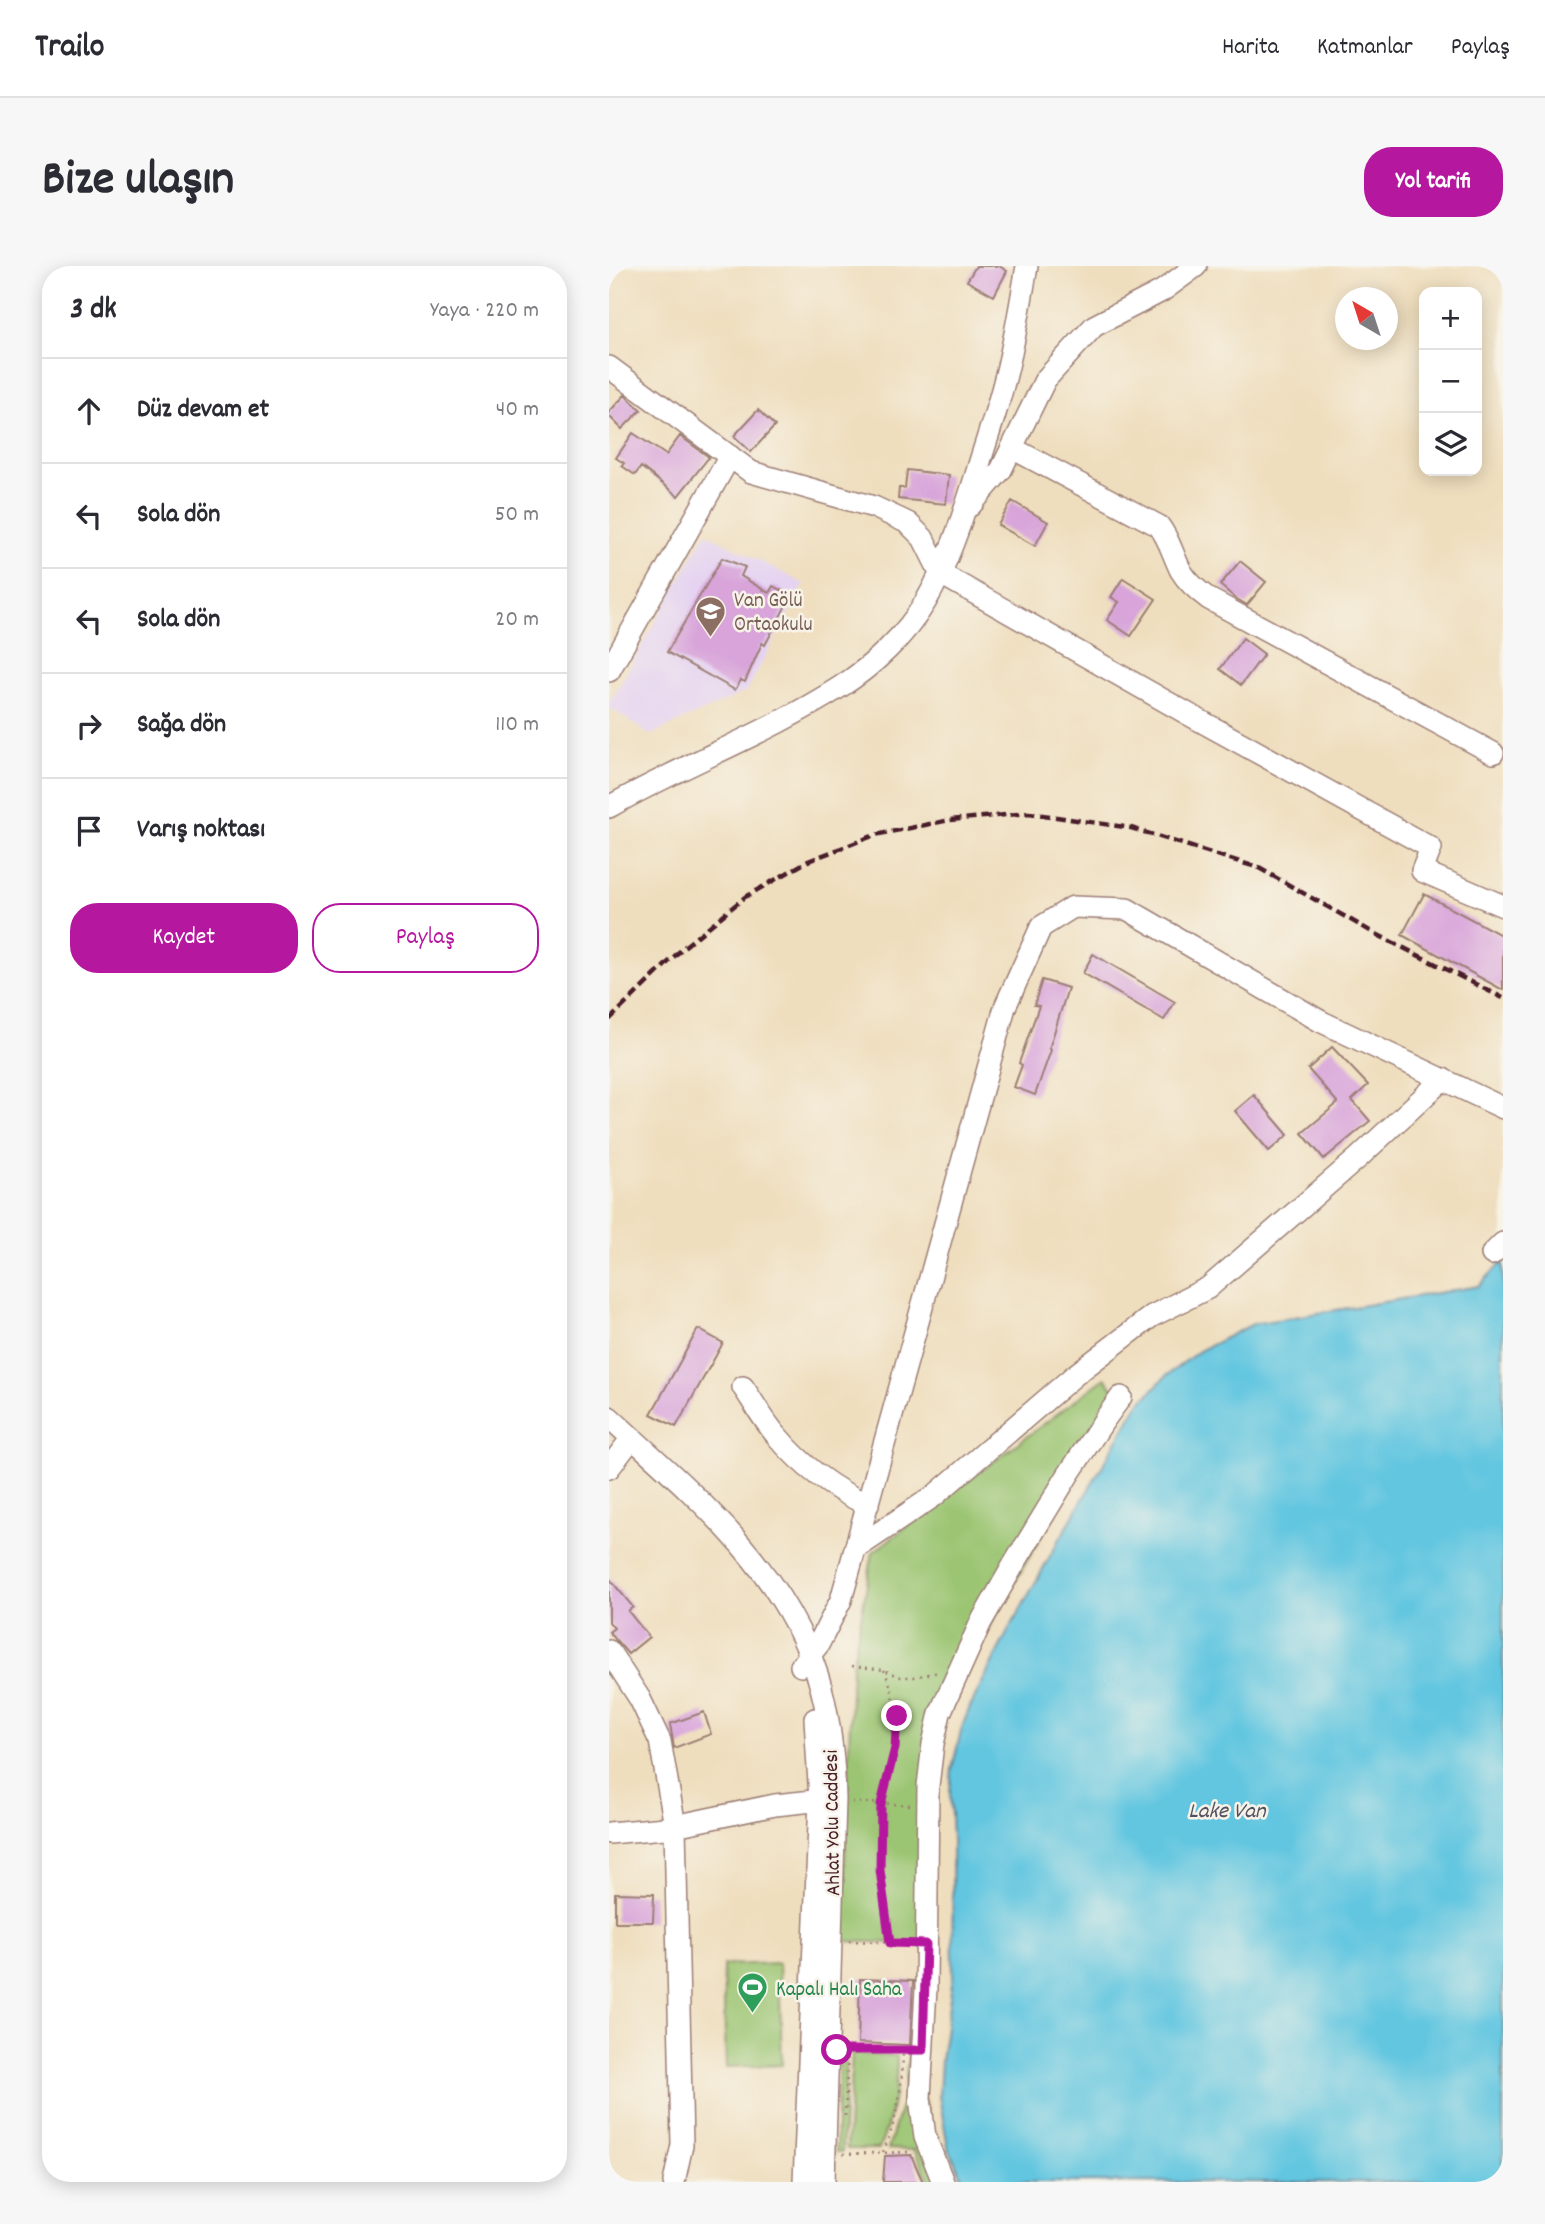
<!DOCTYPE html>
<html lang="tr">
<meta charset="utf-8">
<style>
:root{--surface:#fff;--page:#f7f7f7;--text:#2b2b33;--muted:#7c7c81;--line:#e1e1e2;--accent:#b5179e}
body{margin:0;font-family:Dekko,sans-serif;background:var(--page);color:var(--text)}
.controls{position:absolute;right:21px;top:21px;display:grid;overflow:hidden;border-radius:14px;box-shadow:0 4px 18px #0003}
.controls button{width:63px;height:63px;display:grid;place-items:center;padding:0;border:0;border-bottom:2px solid var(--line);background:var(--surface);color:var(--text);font:35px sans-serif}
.compass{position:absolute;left:726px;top:21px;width:63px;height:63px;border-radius:50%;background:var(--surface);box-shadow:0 4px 18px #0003;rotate:321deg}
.stop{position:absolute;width:21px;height:21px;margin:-16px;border:5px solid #b5179e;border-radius:50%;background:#fff}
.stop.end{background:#b5179e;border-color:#fff;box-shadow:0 2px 7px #0008}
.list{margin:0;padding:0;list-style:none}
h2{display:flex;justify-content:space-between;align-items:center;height:91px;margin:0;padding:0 28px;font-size:30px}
h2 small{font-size:23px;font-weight:400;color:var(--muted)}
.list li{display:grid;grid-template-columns:46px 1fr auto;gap:21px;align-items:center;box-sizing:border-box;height:105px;padding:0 28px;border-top:2px solid var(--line)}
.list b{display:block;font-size:26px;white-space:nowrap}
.list em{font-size:23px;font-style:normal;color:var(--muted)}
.actions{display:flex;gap:14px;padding:21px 28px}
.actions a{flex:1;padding:16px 0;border:2px solid var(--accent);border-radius:28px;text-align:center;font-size:24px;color:var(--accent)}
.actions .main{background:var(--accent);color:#fff}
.icon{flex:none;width:38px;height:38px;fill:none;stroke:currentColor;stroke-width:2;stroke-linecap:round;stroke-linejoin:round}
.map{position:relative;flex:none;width:894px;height:1916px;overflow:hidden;border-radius:28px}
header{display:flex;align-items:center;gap:42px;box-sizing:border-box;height:98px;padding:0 35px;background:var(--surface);border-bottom:2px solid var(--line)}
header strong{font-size:33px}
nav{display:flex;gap:38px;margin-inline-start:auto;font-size:24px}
.intro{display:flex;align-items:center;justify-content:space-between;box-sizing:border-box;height:168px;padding:0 42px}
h1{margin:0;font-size:49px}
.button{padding:18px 32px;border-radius:28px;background:var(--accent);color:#fff;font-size:24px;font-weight:700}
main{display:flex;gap:42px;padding:0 42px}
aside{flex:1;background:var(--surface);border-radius:28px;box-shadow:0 4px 18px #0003}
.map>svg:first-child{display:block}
</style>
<header>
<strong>Trailo</strong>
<nav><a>Harita</a><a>Katmanlar</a><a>Paylaş</a></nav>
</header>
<div class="intro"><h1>Bize ulaşın</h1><a class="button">Yol tarifi</a></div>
<main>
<aside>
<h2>3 dk<small>Yaya · 220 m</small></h2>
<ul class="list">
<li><svg class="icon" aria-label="ahead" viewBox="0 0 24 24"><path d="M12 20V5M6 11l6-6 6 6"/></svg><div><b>Düz devam et</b></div><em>40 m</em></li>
<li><svg class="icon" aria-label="left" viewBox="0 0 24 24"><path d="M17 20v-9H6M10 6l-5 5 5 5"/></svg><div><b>Sola dön</b></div><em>50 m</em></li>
<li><svg class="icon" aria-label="left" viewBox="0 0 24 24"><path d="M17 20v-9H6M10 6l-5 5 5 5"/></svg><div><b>Sola dön</b></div><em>20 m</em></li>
<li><svg class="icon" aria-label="right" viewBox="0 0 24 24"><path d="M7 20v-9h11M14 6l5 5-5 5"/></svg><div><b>Sağa dön</b></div><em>110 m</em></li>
<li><svg class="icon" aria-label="arrive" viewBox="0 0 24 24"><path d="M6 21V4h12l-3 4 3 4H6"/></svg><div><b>Varış noktası</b></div></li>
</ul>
<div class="actions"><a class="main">Kaydet</a><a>Paylaş</a></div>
</aside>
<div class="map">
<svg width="894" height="1916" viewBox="0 0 894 1916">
<rect width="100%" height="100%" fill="#f7f3e8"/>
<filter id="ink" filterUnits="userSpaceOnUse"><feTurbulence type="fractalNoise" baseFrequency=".0143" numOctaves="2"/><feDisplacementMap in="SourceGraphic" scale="14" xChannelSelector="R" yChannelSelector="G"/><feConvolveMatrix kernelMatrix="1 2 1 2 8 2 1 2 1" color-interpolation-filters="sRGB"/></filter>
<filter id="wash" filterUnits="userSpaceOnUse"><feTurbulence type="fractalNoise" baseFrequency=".00686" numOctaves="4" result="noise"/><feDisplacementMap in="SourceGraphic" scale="28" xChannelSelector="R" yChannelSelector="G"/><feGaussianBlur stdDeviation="1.57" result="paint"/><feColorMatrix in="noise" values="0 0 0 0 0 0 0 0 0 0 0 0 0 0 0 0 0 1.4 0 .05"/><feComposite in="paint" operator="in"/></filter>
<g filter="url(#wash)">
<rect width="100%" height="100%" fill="#efdebe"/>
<path fill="#e5d3f1" d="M97,267L195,318L138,425L41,469L0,441V438Z"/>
<path fill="#9bc572" stroke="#72724e" stroke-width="2" d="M496,1112L512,1131L331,1447L317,1678L233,1675L243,1400L264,1286Z
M170,1697L173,1799L117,1801L114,1699Z
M230,1788H237L233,1886H227Z
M243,1788L288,1790C288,1822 282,1854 270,1883H238Z
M299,1789L309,1790L328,1916H321L305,1884L279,1883L294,1834Z"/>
<path fill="#62c6e0" stroke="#567286" stroke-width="2" d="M894,995V1916H355L339,1881L330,1830L332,1795L344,1711L343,1574L341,1526L343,1503L353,1461L361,1441L394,1375L445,1283L528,1140L557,1110L590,1085L644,1058L870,1020Z"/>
<g id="blocks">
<path fill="#d8a4da" d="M367,0H390L398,5L385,30L358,15Z
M16,129L32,144L13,163L0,150V146Z
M149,144L166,160L142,186L125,170Z
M24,167L57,189L71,170L100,191L69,230L32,201L26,209L13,200L15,197L7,192Z
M298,204L340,209L337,238L289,233L290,222H296Z
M403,235L439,256L426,280L389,259Z
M113,292L136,301L132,310L160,327L164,320L182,330L156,379L153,377L136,416L132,414L126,424L58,386Z
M631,295L657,316L638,339L626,332L611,319Z
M514,312L547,333L522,370L498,354L510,336L502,331Z
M634,372L655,388L632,419L611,403Z
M815,628L894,670V724L793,669Z
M484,688L566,736L555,754L474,707Z
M433,714L459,722L440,783L442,784L426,829L405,821L413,799L410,797L430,740L425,739Z
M723,781L759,819L743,834L761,855L715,893L693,867L729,837L699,803Z
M645,829L679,869L660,885L626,845Z
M89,1063L114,1077L67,1161L42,1148Z
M0,1312L24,1341L19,1345L40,1371L19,1388L0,1366L5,1362L0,1356Z
M95,1446L102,1468L65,1482L61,1458Z
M6,1627L45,1628L44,1656H6Z
M251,1713L304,1715L301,1779L249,1777Z
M302,1889L314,1916H274L276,1890Z"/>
</g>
</g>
<g filter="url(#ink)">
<use href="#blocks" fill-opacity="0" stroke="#9c7e74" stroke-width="2"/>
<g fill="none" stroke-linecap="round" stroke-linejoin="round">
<defs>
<path id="minor" d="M0,101L142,206L265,241L299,257L314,272L332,308L579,448L822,582L813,605L894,640
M403,182L550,260C561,274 564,290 572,305C579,317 589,325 600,333L884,487
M361,240L392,204L436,114L485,60L553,25L587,0
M0,405L121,190
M0,541C75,498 158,468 231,421C264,400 297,369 317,335C339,297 353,253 366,212C375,181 386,151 394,120C405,81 411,40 418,0
M883,988L894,977
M134,1121C145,1137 155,1155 168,1170C193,1200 224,1223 259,1239
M0,1151C82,1226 174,1301 209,1411C221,1450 225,1493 226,1533L215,1916
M0,1202L23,1172
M246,1283L325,1230L466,1109L543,1050L599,1022L749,892L834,813
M0,1385L31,1433L51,1475L66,1560L73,1879L65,1916
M192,1400L209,1379L232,1334L396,741L432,661L464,641L518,643L711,755L894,842
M0,1567L56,1562L166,1539L223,1533
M195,1916L211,1534L206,1453
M334,1916L316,1871L311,1832L317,1722L319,1520L324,1478L331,1447L372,1356L405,1298L459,1209L496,1153L512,1131"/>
</defs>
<use href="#minor" stroke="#9c7e74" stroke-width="24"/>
<path stroke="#9c7e74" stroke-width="2.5" stroke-dasharray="2 5" stroke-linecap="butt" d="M243,1400L275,1404L292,1411H305L330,1406
M275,1404L282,1421L288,1464L287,1482L272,1538L271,1604L281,1677
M243,1536L303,1539
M240,1675L300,1677
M240,1783L293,1784
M236,1850L239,1783
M274,1886C288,1855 294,1818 294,1784
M234,1888L299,1886L304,1888"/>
<use href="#minor" stroke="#fff" stroke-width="21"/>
<path stroke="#4a1f2b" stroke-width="4.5" stroke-dasharray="10 5" stroke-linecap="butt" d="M0,754L75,681L136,631L199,595L266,569L341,554L420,547L522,562L650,602L763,666L894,732"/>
</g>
</g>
<g fill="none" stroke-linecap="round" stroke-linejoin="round" filter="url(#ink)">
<path stroke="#b5179e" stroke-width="9" d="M228,1784H314L317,1678L281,1677L271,1604L272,1538L286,1482L288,1450"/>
</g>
<defs>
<symbol id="school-pin" viewBox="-11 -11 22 30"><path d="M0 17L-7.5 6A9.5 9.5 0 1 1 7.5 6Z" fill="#8d6e63" stroke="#f7f3e8"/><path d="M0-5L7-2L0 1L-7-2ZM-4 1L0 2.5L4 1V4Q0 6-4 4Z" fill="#fff"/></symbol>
<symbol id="stadium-pin" viewBox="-11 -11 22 30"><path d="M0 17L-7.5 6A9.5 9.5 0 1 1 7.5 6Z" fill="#2e9e5b" stroke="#f7f3e8"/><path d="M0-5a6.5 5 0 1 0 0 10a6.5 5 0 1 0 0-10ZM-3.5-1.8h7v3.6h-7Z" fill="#fff"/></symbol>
</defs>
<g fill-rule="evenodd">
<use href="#school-pin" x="84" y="328" width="35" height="47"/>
<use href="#stadium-pin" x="126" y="1704" width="35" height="47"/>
</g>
<g text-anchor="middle" stroke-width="5" stroke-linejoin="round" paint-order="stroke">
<g font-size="21" fill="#785e54" stroke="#f7f3e8" text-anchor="start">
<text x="125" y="340">Van Gölü<tspan x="125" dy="24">Ortaokulu</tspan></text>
</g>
<g font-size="21" fill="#4a1f2b" stroke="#f7f3e8">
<text transform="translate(222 1557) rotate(-91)" y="7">Ahlat Yolu Caddesi</text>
</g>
<g font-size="21" fill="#27864d" stroke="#f7f3e8" text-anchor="start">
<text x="167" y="1729">Kapalı Halı Saha</text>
</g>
<g font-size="23" font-style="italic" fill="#515161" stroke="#f7f3e8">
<text x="618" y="1551">Lake Van</text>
</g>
</g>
</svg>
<div class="controls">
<button>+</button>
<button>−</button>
<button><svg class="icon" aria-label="layers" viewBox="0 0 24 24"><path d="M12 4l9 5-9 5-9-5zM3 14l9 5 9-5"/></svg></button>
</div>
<svg class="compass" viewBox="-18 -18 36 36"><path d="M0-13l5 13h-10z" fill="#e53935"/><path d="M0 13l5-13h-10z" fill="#7c7c81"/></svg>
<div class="stop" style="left:228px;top:1784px"></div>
<div class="stop end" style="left:288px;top:1450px"></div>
</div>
</main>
